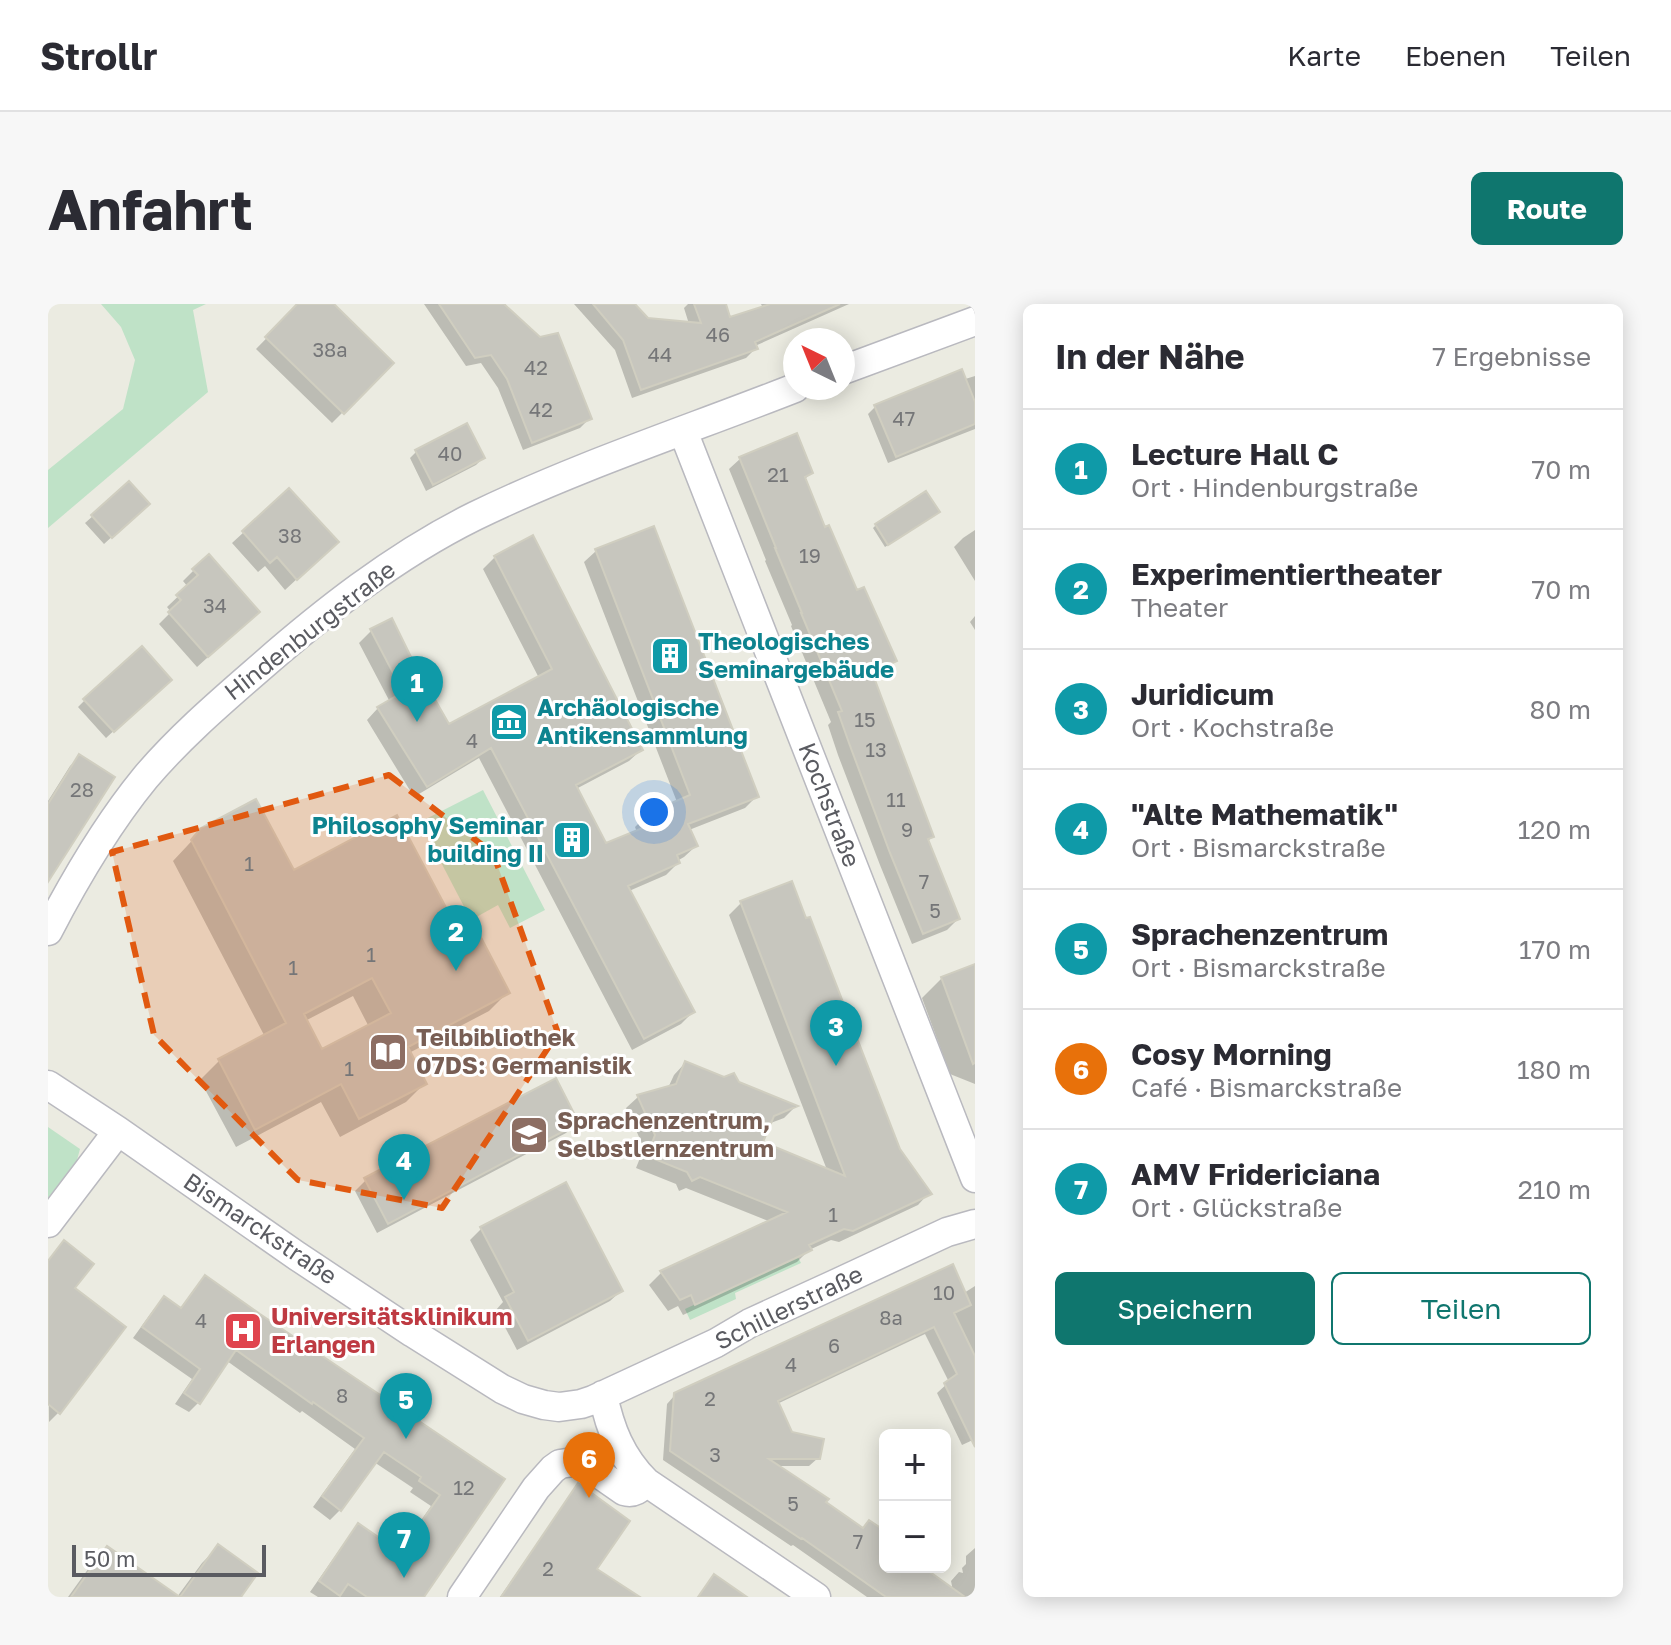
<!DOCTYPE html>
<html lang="de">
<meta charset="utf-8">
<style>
:root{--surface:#fff;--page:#f7f7f7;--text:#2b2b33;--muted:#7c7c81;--line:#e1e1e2;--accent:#0f766e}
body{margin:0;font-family:"Golos Text",sans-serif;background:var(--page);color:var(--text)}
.controls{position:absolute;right:24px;bottom:24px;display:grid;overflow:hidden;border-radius:12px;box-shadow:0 4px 20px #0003}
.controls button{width:72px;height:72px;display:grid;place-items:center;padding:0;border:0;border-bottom:2px solid var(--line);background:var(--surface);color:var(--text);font:40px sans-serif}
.compass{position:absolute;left:735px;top:24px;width:72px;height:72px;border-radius:50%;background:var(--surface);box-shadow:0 4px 20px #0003;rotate:317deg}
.scale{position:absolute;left:24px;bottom:20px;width:194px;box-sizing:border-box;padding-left:8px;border:4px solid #5a5b61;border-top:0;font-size:22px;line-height:28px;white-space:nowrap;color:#5a5b61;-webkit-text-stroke:6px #fff;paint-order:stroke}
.you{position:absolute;left:606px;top:508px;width:28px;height:28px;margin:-20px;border:6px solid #fff;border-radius:50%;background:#1a73e8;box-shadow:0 0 0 12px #1a73e833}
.badge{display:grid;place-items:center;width:52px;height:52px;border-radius:50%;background:var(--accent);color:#fff;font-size:26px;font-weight:700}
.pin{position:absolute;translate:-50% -66px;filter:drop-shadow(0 2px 4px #0008)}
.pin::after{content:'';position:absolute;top:42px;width:28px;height:24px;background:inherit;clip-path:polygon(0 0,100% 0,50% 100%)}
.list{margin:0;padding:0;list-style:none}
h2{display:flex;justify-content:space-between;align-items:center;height:104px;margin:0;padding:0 32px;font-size:34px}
h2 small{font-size:26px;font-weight:400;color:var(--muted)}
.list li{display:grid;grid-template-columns:52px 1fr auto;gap:24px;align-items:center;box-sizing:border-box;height:120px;padding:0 32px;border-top:2px solid var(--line)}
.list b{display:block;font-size:30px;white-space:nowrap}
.list p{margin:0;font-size:26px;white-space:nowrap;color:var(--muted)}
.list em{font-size:26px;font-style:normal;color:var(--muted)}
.actions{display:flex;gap:16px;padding:24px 32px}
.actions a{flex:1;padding:18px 0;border:2px solid var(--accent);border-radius:12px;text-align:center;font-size:28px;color:var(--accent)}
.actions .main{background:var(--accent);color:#fff}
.map{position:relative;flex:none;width:927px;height:1293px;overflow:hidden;border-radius:12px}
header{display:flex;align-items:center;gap:48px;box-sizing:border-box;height:112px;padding:0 40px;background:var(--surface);border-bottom:2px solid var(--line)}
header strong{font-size:38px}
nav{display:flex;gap:44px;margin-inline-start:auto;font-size:28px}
.intro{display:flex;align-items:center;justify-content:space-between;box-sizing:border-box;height:192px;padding:0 48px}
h1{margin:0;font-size:56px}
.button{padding:20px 36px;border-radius:12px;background:var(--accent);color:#fff;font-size:28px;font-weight:700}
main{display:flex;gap:48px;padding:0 48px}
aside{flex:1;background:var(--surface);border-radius:12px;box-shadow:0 4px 20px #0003}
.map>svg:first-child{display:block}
</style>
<header>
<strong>Strollr</strong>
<nav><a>Karte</a><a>Ebenen</a><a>Teilen</a></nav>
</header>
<div class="intro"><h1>Anfahrt</h1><a class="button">Route</a></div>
<main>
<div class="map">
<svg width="927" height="1293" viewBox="0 0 927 1293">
<rect width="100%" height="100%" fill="#ebebe1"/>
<path fill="#bfe2c7" d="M53,0H158L145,6L160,88L0,224V166L75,105L87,56L73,23Z
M435,486L497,606L462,624L450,601L423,616L372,518Z
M0,823L32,845L29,856L0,894Z
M750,953L753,959L687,989L688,995L642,1016L637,1005Z"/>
<path fill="#0003" fill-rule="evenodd" d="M252,0H283L344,59L284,119L208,45Z
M376,0H458L456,2L541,115L532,124L475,146L450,84L433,59L418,62Z
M526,0H584L599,16L641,20L636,4L640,0H676L681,16L715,4L713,0H801L707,42L708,44L698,54L584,94L567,46Z
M927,72V125L840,159L820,110L827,103Z
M369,147L435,154L428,161L378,187L362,154Z
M693,154L763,169L756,176L776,225L808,288L846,357L835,368L824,373L884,533L879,538L910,615L899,626L864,640L832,561L790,451L780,421L783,418L743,322L744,321L717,257L718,256L681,165Z
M81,180L92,207L56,240L37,219Z
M241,187L278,248L237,286L217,262L210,268L184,239Z
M886,211L837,243L825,224L828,221Z
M927,226V277L906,243L915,234Z
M548,247L708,493L697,504L641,526L648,542L636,553L629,557L630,559L618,571L581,587L645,708L633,720L584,746L431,454L366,493L319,416L330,404L342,398L311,339L323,327L343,316L400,423L491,374L435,265L447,253L593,446L581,457L528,485L557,542L589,528L587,523L599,511L629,498L536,258Z
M146,266L199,318L149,363L111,320L123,308L119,303L140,283L135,277Z
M927,312V326L922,318Z
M114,382L58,434L30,403L37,396Z
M32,453L0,574V497L22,462Z
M154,526L245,568L410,631L460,688L441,707L361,749L377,779L358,798L292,833L273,798L188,843L152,776L171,757L216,731L125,557ZM305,692L321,723L274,748L257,717Z
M693,599L850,846L881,889L870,901L791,938L783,936L761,946L749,958L736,964L635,1011L630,1002L620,1007L601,981L613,969L723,918L638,884L631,887L628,880L588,864L596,844L578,804L590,793L620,784L626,771L637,759L747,803L736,814L720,820L713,839L779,866L681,611Z
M927,662V780L902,770L874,694L894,674Z
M529,818L518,829L329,929L307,887L318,876Z
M433,925L573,987L562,997L469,1046L448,1006L455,998L422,936Z
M6,949L24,984L11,1108L1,1118L0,957Z
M157,974L454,1175L373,1293H270L262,1288L301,1232L311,1222L351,1249L383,1202L362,1188L365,1184L326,1158L292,1206L282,1216L265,1203L307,1145L254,1107L252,1109L179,1057L151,1098L141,1108L127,1100L144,1075L85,1034L106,1005L116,995L132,1005L147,984Z
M927,982V1135L914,1141L889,1089L901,1078L877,1030L729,1100L743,1130L770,1154L761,1162H728L814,1226L837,1229V1263H871L905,1287L903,1277L911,1268L915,1269L914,1264L918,1260V1252L927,1244V1293H819L745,1241L743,1242L615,1156L619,1100L627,1091L916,989Z
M523,1190L547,1266L571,1293H452Z
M171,1242L190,1293H129L154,1259Z
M59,1244L129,1293H20L43,1261Z"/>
<path fill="#c7c6be" stroke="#d0cec0" stroke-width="2" fill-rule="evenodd" d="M249,0H286L346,59L296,110L217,33Z
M391,0H456L492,33L510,29L544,115L484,139L459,75L443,51L427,54Z
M545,0H587L600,14L653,19L646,0H678L682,13L722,0H792L707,38L710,45L593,86L575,36Z
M914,65L927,98V120L848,153L826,101Z
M419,119L437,154L385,181L367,146Z
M749,129L765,169L757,173L777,223L781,221L809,286L816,283L849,357L824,368L886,533L880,535L912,615L875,630L842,549L801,439L790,408L794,407L753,309H754L727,244H728L691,153Z
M81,177L102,200L64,234L43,211Z
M241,184L291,238L249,276L229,253L222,259L194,227Z
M878,187L892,208L840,241L827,220Z
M606,222L711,493L640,520L650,542L629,551L632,559L580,582L647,708L596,735L443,444L379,483L329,403L355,388L322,325L344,314L365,357L401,420L504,365L446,252L485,231L595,446L528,481L558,539L602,521L598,510L642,491L547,245Z
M161,250L212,308L160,353L120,308L133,296L128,291L150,271L144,265Z
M94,342L124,376L66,428L35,395Z
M31,450L67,473L0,578V500Z
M208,495L246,566L349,511L411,628L426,620L462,689L360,743L379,780L311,815L293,780L207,826L170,755L238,719L143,536L153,524ZM324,674L343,709L274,745L256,710Z
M744,577L758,614L762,613L852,845L884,890L805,927L796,925L761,941L764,946L750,953L647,1001L643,991L632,996L612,967L739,908L652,873L644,877L639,868L599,852L607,831L589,791L628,780L637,757L676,773L686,769L691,778L750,802L726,812L715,838L797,872L692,597Z
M927,660V759L925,760L893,673Z
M508,774L531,819L340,920L316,874Z
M518,878L575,987L480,1037L457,993L466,988L432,923Z
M16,936L46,960L27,984L78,1023L12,1110L0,1100V957Z
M905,960L923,1001L906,1009L927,1052V1143L896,1079L909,1070L886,1023L730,1097L744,1128L776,1135L772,1155H721L781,1195L778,1198L815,1224L821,1216L837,1227V1263H875L917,1293H838L754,1234L753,1235L622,1147L626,1089Z
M157,971L212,1010L457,1175L376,1293H319L300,1280L292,1292L271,1277L310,1219L352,1248L392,1191L371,1177L373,1173L336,1148L293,1207L274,1192L316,1134L265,1098L264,1100L188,1046L152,1100L136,1089L152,1065L94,1023L116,992L133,1004Z
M530,1179L582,1217L549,1265L592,1293H453Z
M170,1240L210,1269L193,1293H23L59,1242L132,1293Z
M666,1270L699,1293H650Z"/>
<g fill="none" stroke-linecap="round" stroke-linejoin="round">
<defs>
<path id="minor" d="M795,66L927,17
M635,127L927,874
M0,627C26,577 61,518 97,474C129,436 168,402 206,369C273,310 346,252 427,212C530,162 640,126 747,84
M0,781L70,827L249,952L365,1029L454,1085L475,1095L496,1101L511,1103L533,1100L545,1096L668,1039L702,1019L785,981L899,928L927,920
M0,919L70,827
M555,1091C562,1125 573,1153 598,1178L768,1293
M414,1293L488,1184L505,1165L512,1160L525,1158L540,1162L576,1187C586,1190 591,1185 598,1178"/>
</defs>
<use href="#minor" stroke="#b9b9bf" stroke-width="31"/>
<use href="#minor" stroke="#fff" stroke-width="28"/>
</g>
<path fill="#e15910" fill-opacity="0.2" stroke="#e15910" stroke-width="6" stroke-dasharray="16 10" stroke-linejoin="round" d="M341,471L445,549L510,729L394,904L250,876L106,731L64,548Z"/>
<defs>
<symbol id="building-square" viewBox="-11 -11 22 22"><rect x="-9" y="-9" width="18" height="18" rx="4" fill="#0f9aa8" stroke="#fff"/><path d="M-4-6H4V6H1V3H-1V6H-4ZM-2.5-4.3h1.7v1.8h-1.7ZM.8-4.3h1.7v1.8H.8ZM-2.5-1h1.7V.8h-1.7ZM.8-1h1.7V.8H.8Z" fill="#fff"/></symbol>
<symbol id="museum-square" viewBox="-11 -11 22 22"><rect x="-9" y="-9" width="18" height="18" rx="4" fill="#0f9aa8" stroke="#fff"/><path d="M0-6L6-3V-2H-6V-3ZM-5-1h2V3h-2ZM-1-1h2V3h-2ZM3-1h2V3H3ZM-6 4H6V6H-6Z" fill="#fff"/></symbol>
<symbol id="library-square" viewBox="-11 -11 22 22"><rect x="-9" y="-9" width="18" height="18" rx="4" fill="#8d6e63" stroke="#fff"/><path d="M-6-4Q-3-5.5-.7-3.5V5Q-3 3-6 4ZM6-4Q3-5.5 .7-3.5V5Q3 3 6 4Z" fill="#fff"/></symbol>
<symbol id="university-square" viewBox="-11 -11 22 22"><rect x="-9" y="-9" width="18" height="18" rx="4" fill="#8d6e63" stroke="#fff"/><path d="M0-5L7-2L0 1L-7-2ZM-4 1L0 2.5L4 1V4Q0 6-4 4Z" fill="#fff"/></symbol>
<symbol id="hospital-square" viewBox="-11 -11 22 22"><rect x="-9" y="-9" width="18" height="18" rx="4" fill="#e0444e" stroke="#fff"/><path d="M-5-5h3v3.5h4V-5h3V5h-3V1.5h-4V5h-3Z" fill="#fff"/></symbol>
</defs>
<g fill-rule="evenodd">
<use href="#building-square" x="600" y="330" width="44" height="44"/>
<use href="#museum-square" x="439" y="396" width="44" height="44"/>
<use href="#building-square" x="502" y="514" width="44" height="44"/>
<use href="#library-square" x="318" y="726" width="44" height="44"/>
<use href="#university-square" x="459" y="809" width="44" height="44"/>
<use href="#hospital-square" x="173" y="1005" width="44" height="44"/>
</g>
<g text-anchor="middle" stroke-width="6" stroke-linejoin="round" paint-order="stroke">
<g font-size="20" fill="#757678">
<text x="670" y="38">46</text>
<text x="282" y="53">38a</text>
<text x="612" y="58">44</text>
<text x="488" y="71">42</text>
<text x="493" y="113">42</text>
<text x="856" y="122">47</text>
<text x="402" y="157">40</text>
<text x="730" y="178">21</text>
<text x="242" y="239">38</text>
<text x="762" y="259">19</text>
<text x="167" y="309">34</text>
<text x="817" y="423">15</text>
<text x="424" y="444">4</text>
<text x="828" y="453">13</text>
<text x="34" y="493">28</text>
<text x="848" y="503">11</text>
<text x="859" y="533">9</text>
<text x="201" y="567">1</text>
<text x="876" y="585">7</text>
<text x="887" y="614">5</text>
<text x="323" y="658">1</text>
<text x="245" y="671">1</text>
<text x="301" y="772">1</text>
<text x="785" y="918">1</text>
<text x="896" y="996">10</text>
<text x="843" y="1021">8a</text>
<text x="153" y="1024">4</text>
<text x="786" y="1049">6</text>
<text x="743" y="1068">4</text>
<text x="294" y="1099">8</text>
<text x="662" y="1102">2</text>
<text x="667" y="1158">3</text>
<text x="416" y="1191">12</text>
<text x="745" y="1207">5</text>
<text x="810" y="1245">7</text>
<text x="500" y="1272">2</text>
</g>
<g font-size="24" fill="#5a5b61" stroke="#fff">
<text transform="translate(262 327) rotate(-38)" y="8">Hindenburgstraße</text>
<text transform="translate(781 501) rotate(69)" y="8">Kochstraße</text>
<text transform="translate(212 925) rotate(34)" y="8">Bismarckstraße</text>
<text transform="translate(741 1004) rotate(-26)" y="8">Schillerstraße</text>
</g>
<g font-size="24" font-weight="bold" fill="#0d838f" stroke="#fff" text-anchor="start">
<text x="650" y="346">Theologisches<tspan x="650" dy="28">Seminargebäude</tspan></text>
<text x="489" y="412">Archäologische<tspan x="489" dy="28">Antikensammlung</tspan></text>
<text x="496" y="530" text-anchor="end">Philosophy Seminar<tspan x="496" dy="28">building II</tspan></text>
</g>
<g font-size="24" font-weight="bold" fill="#785e54" stroke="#fff" text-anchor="start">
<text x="368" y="742">Teilbibliothek<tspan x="368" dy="28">07DS: Germanistik</tspan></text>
<text x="509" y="825">Sprachenzentrum,<tspan x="509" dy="28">Selbstlernzentrum</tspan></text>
</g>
<g font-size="24" font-weight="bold" fill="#be3a42" stroke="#fff" text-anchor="start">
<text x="223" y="1021">Universitätsklinikum<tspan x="223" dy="28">Erlangen</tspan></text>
</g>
</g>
</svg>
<div class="controls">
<button>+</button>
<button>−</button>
</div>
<svg class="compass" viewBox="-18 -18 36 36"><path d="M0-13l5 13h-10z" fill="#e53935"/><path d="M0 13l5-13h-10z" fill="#7c7c81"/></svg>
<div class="scale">50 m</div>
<div class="you"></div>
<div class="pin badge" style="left:369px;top:418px;background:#0f9aa8">1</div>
<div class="pin badge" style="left:408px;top:667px;background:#0f9aa8">2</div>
<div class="pin badge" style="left:788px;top:762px;background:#0f9aa8">3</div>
<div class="pin badge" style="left:356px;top:896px;background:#0f9aa8">4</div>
<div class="pin badge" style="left:358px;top:1135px;background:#0f9aa8">5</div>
<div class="pin badge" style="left:541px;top:1194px;background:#e8710a">6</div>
<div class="pin badge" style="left:356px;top:1274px;background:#0f9aa8">7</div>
</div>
<aside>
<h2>In der Nähe<small>7 Ergebnisse</small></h2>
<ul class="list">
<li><span class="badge" style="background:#0f9aa8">1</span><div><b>Lecture Hall C</b><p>Ort · Hindenburgstraße</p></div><em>70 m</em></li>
<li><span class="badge" style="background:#0f9aa8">2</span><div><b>Experimentiertheater</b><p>Theater</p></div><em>70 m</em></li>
<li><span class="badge" style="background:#0f9aa8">3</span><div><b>Juridicum</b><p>Ort · Kochstraße</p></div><em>80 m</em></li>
<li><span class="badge" style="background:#0f9aa8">4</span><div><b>&quot;Alte Mathematik&quot;</b><p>Ort · Bismarckstraße</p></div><em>120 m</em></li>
<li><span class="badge" style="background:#0f9aa8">5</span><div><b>Sprachenzentrum</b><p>Ort · Bismarckstraße</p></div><em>170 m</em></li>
<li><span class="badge" style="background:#e8710a">6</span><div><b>Cosy Morning</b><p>Café · Bismarckstraße</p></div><em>180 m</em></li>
<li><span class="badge" style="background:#0f9aa8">7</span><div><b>AMV Fridericiana</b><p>Ort · Glückstraße</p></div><em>210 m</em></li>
</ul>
<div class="actions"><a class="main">Speichern</a><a>Teilen</a></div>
</aside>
</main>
